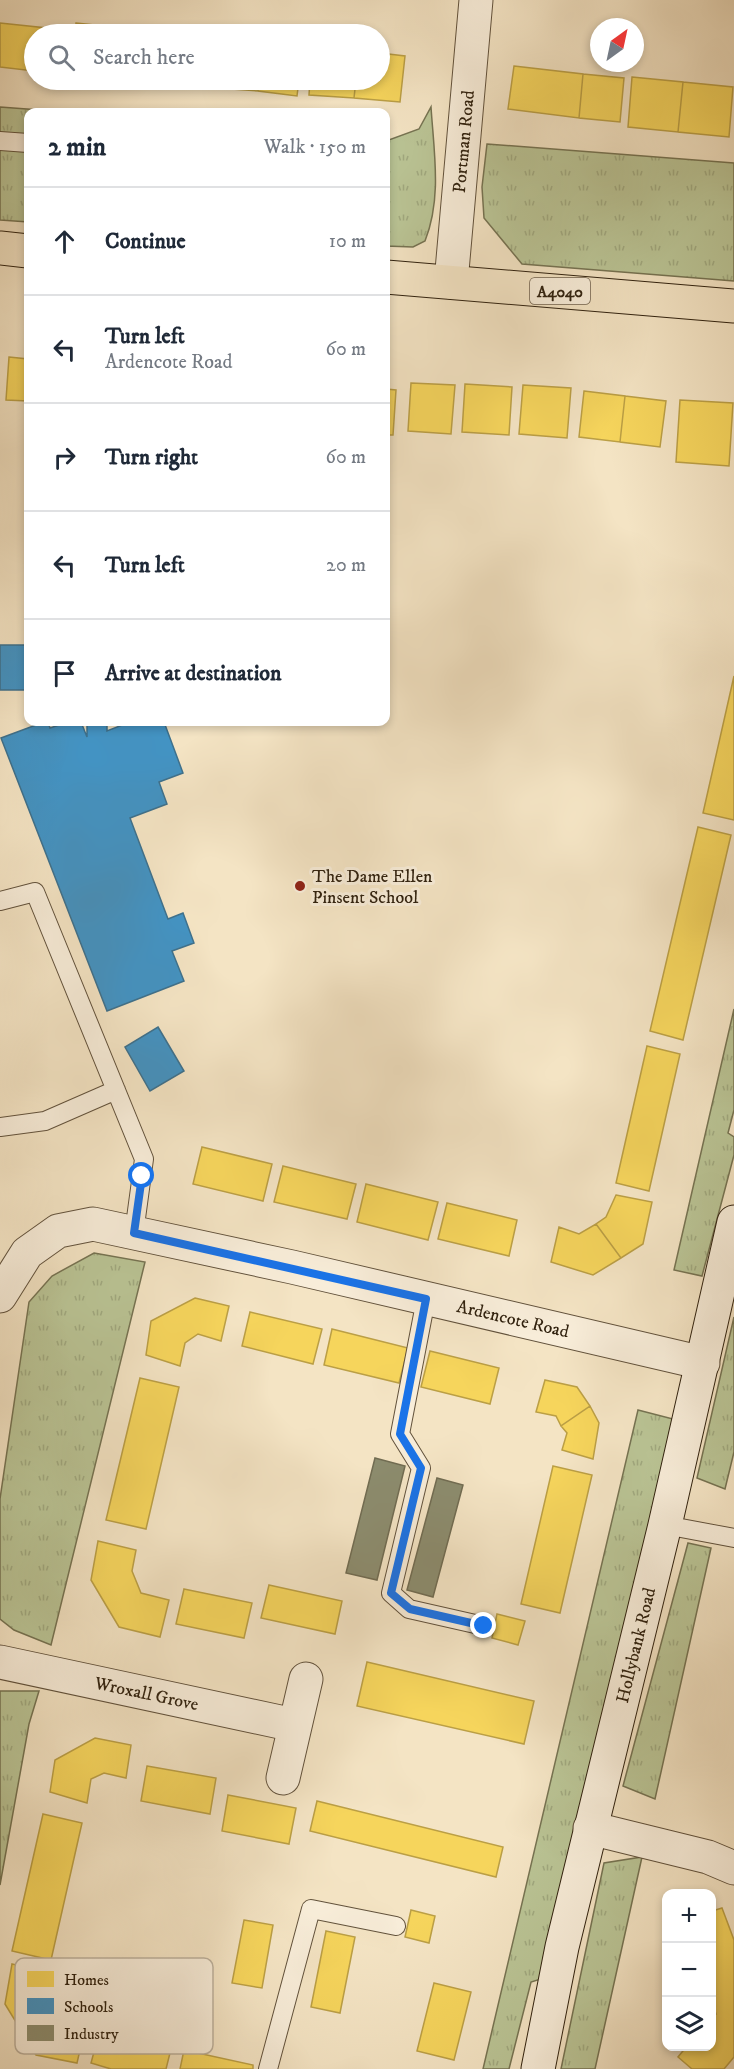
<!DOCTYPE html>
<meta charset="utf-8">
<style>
:root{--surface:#fff;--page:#f6f6f7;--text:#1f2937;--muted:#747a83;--line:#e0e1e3}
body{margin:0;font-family:"IM FELL DW Pica",serif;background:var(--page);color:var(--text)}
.controls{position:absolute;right:18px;bottom:18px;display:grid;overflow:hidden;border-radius:12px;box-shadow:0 3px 9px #0003}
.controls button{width:54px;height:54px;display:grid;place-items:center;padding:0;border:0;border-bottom:2px solid var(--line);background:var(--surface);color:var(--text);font:30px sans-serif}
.compass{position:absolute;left:590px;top:18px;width:54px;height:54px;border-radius:50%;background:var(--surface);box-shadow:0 3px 9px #0003;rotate:33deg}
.stop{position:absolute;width:18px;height:18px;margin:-14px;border:4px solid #1a73e8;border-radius:50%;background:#fff}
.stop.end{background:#1a73e8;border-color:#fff;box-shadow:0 2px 6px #0008}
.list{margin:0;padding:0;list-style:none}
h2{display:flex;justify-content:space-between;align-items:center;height:78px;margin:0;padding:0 24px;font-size:26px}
h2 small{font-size:20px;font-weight:400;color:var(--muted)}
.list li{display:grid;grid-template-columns:39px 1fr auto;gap:18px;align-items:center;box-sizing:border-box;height:108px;padding:0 24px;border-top:2px solid var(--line)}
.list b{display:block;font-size:22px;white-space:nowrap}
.list p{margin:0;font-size:20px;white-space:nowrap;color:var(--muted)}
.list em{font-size:20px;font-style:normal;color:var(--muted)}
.icon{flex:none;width:33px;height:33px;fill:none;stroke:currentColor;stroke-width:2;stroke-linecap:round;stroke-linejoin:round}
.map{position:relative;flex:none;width:734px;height:2069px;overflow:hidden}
.search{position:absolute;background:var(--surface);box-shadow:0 3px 9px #0003;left:24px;top:24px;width:366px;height:66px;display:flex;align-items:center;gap:15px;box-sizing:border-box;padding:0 21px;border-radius:33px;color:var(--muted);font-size:22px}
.panel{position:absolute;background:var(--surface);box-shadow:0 3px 9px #0003;left:24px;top:108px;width:366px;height:618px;border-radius:12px}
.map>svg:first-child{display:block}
</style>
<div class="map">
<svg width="734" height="2069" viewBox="0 0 734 2069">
<defs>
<pattern id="grass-tufts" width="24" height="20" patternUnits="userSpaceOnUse" patternTransform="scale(1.5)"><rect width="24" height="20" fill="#bac495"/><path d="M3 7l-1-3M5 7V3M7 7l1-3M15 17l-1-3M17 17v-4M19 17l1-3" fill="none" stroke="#a0a87f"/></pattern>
</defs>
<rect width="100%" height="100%" fill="#f4e4c4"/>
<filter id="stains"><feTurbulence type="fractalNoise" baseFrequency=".00333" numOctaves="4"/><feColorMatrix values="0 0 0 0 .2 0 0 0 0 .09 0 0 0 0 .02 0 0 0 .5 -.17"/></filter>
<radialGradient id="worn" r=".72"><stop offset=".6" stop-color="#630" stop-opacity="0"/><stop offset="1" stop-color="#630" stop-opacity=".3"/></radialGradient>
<path fill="url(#grass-tufts)" stroke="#767352" stroke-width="1.5" d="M0,107L67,112H28V222L0,220Z
M431,107C434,153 442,198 425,241L413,247L386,246V141L419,129Z
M487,144L734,163V281L522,264L484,218L482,187Z
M734,1009V1110L728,1133L734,1137V1155L702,1276L674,1270Z
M94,1253L145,1262L51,1645L14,1630L0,1619V1499L29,1302L52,1276Z
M734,1317V1452L725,1489L697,1478Z
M638,1410L673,1419L544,1978L531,1982L509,2069H483Z
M688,1543L711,1548L655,1799L623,1786Z
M0,1691H39L29,1724L0,1885Z
M642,1857L595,2069H561L604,1863Z"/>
<path fill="#f6d55c" stroke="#bb9f45" stroke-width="1.5" d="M0,23L47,28L46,34H34V71L0,67Z
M76,23L132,29V34H75Z
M156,29L208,34H156Z
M380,53L405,56L400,102L354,98L356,80H380Z
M514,66L583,74L579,118L508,109Z
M583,74L624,78L620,122L579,118Z
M632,77L683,82L678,132L628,127Z
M167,80H210V84Z
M219,80H259L258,91L218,88Z
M259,80H299L297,96L258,91Z
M310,80H356L354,98L309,95Z
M683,82L733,87L729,137L678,132Z
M9,357L28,359V401L6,400Z
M411,383L455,385L451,434L408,431Z
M465,384L512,387L509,435L462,432Z
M523,385L571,388L567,438L519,434Z
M386,389L396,390L393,435H386Z
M584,391L625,396L620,442L579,437Z
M625,396L666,401L660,447L620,442Z
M680,400L733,403L729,466L676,462Z
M734,676V820L703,813Z
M698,827L731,835L683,1040L650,1031Z
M647,1046L680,1054L649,1191L616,1183Z
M202,1147L272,1164L263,1201L193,1184Z
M283,1166L356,1184L347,1219L274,1202Z
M366,1184L438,1202L428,1240L357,1222Z
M616,1195L652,1202L643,1244L621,1258L596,1224L606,1217Z
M447,1203L517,1220L509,1256L438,1239Z
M596,1224L621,1258L593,1275L551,1262L559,1227L579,1234Z
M195,1298L229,1306L221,1341L198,1334L185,1343L180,1366L146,1355L151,1321Z
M250,1312L322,1329L313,1364L242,1346Z
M332,1329L408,1348L399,1383L324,1365Z
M430,1351L499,1368L490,1404L421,1387Z
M140,1378L179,1387L146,1529L106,1520Z
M545,1380L577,1387L590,1406L561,1426L556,1416L536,1412Z
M590,1406L599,1423L593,1459L562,1450L567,1433L561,1426Z
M553,1466L592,1475L560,1613L521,1604Z
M98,1541L136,1550L132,1571L141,1593L169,1600L160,1637L119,1627L91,1580Z
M269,1585L342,1601L335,1634L261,1618Z
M184,1589L252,1603L244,1638L176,1624Z
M497,1614L525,1621L518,1645L492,1638Z
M367,1662L534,1701L524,1744L357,1706Z
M95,1738L131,1745L126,1778L104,1773L91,1779L87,1803L50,1792L55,1760Z
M147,1766L216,1778L210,1814L141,1801Z
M228,1795L296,1808L289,1844L222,1831Z
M317,1801L503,1847L496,1877L310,1831Z
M43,1814L82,1823L51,1960L12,1951Z
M722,1908L734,1940V2057L724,2069H692L678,2057L687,2046H712V2019L716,2014L712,2001V1911Z
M411,1910L435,1916L429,1943L405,1937Z
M244,1920L273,1925L262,1988L232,1983Z
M326,1931L355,1937L340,2013L311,2007Z
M12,1964L48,1972L41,1994L57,2021L85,2028L77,2063L36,2055L5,2004Z
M434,1983L471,1992L454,2060L417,2051Z
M101,2026L172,2045L166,2069H111L91,2063Z
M184,2050L253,2065V2069H180Z"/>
<path fill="#4393c3" stroke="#3e718d" stroke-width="1.5" d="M0,645H28V690H0Z
M44,722H48L50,728L68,722H81L87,737V722H107V731L130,722H164L183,773L159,782L167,804L130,818L168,919L183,913L194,943L172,951L184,981L107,1011L1,738Z
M158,1027L184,1071L150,1091L125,1047Z"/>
<path fill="#8c8c6e" stroke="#716c52" stroke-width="1.5" d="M375,1458L405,1466L377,1580L346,1573Z
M437,1478L463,1485L433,1597L407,1590Z"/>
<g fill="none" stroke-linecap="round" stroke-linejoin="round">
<defs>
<path id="lane" d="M0,141L28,143
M0,901L35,892L144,1159L134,1233
M0,1127L45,1121L116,1090
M426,1299L400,1434L421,1468L391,1593L409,1609L484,1626
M665,1525L734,1538
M268,2069L311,1909L396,1926"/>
<g id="street">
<path id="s1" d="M451,282L476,0"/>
<path id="s2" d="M0,1296L27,1253L58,1231L93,1224L292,1267L703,1363"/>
<path id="s3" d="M0,1662L294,1725"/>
<path d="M283,1778L306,1679"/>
<path d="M590,1828L708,1857L734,1868"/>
</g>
<g id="secondary">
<path id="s4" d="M538,2069L562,1947L665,1525L734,1222"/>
</g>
<path id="primary" d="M0,248L28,251
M386,277L734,306"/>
</defs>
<use href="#lane" stroke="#62523c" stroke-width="20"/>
<use href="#street" stroke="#62523c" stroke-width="35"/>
<use href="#secondary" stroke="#31220f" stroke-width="35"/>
<use href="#primary" stroke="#31220f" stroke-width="35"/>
<use href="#lane" stroke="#f8edd9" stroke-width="18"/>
<use href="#street" stroke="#f8edd9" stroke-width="33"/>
<use href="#secondary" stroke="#f8edd9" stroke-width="33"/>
<use href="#primary" stroke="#f4e4c4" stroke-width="33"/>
</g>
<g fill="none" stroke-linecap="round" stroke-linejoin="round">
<path stroke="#1a73e8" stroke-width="8" d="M142,1176L134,1233L426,1299L400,1434L421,1468L391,1593L410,1609L484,1626"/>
</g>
<circle fill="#8f2418" stroke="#f8edd9" stroke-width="2" cx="300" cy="886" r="6"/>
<g text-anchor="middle" stroke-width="6" stroke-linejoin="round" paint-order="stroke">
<rect fill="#f8edd9" stroke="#6d5f4c" stroke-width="1.5" x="530" y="278" width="60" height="26" rx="4.5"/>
<g font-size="16" font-weight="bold" fill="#31220f">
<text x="560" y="297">A4040</text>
</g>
<g font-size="18" fill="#31220f" stroke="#f8edd9">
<text dy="6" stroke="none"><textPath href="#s1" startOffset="141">Portman Road</textPath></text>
<text dy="6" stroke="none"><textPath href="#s2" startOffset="555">Ardencote Road</textPath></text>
<text dy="6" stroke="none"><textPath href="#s4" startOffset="435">Hollybank Road</textPath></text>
<text dy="6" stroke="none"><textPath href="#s3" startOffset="150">Wroxall Grove</textPath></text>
</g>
<g font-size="18" fill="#31220f" stroke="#f8edd9" text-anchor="start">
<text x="312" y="882">The Dame Ellen<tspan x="312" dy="21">Pinsent School</tspan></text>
</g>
</g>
<rect x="15" y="1958" width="198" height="96" rx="9" fill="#f8edd9" stroke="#bcb09c" stroke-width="1.5"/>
<rect x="27" y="1971" width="27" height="16" fill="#f6d55c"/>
<rect x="27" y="1998" width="27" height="16" fill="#4393c3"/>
<rect x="27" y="2025" width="27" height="16" fill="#8c8c6e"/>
<g font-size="16" fill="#31220f">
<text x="64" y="1985">Homes</text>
<text x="64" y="2012">Schools</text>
<text x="64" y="2039">Industry</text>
</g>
<rect width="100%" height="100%" filter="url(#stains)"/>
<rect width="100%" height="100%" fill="url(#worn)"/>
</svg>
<div class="controls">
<button>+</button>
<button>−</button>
<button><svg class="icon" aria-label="layers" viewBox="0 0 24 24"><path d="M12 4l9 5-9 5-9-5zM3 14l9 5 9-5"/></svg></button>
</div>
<svg class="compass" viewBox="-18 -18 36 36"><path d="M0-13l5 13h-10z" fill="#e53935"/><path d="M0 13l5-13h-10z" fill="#747a83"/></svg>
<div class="stop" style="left:142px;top:1176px"></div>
<div class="stop end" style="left:484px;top:1626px"></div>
<div class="search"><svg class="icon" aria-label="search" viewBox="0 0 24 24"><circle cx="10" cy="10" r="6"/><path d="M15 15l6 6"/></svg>Search here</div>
<section class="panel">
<h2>2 min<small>Walk · 150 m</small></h2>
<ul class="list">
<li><svg class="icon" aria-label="ahead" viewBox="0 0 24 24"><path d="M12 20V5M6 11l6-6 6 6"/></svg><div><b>Continue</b></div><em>10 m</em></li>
<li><svg class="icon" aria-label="left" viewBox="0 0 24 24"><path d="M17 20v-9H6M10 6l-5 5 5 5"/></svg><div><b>Turn left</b><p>Ardencote Road</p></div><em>60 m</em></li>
<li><svg class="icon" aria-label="right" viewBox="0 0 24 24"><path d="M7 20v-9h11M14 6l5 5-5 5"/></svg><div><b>Turn right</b></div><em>60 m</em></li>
<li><svg class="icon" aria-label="left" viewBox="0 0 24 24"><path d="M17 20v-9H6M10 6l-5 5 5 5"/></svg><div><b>Turn left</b></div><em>20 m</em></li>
<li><svg class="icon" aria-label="arrive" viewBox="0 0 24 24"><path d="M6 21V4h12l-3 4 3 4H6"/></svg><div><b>Arrive at destination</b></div></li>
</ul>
</section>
</div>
